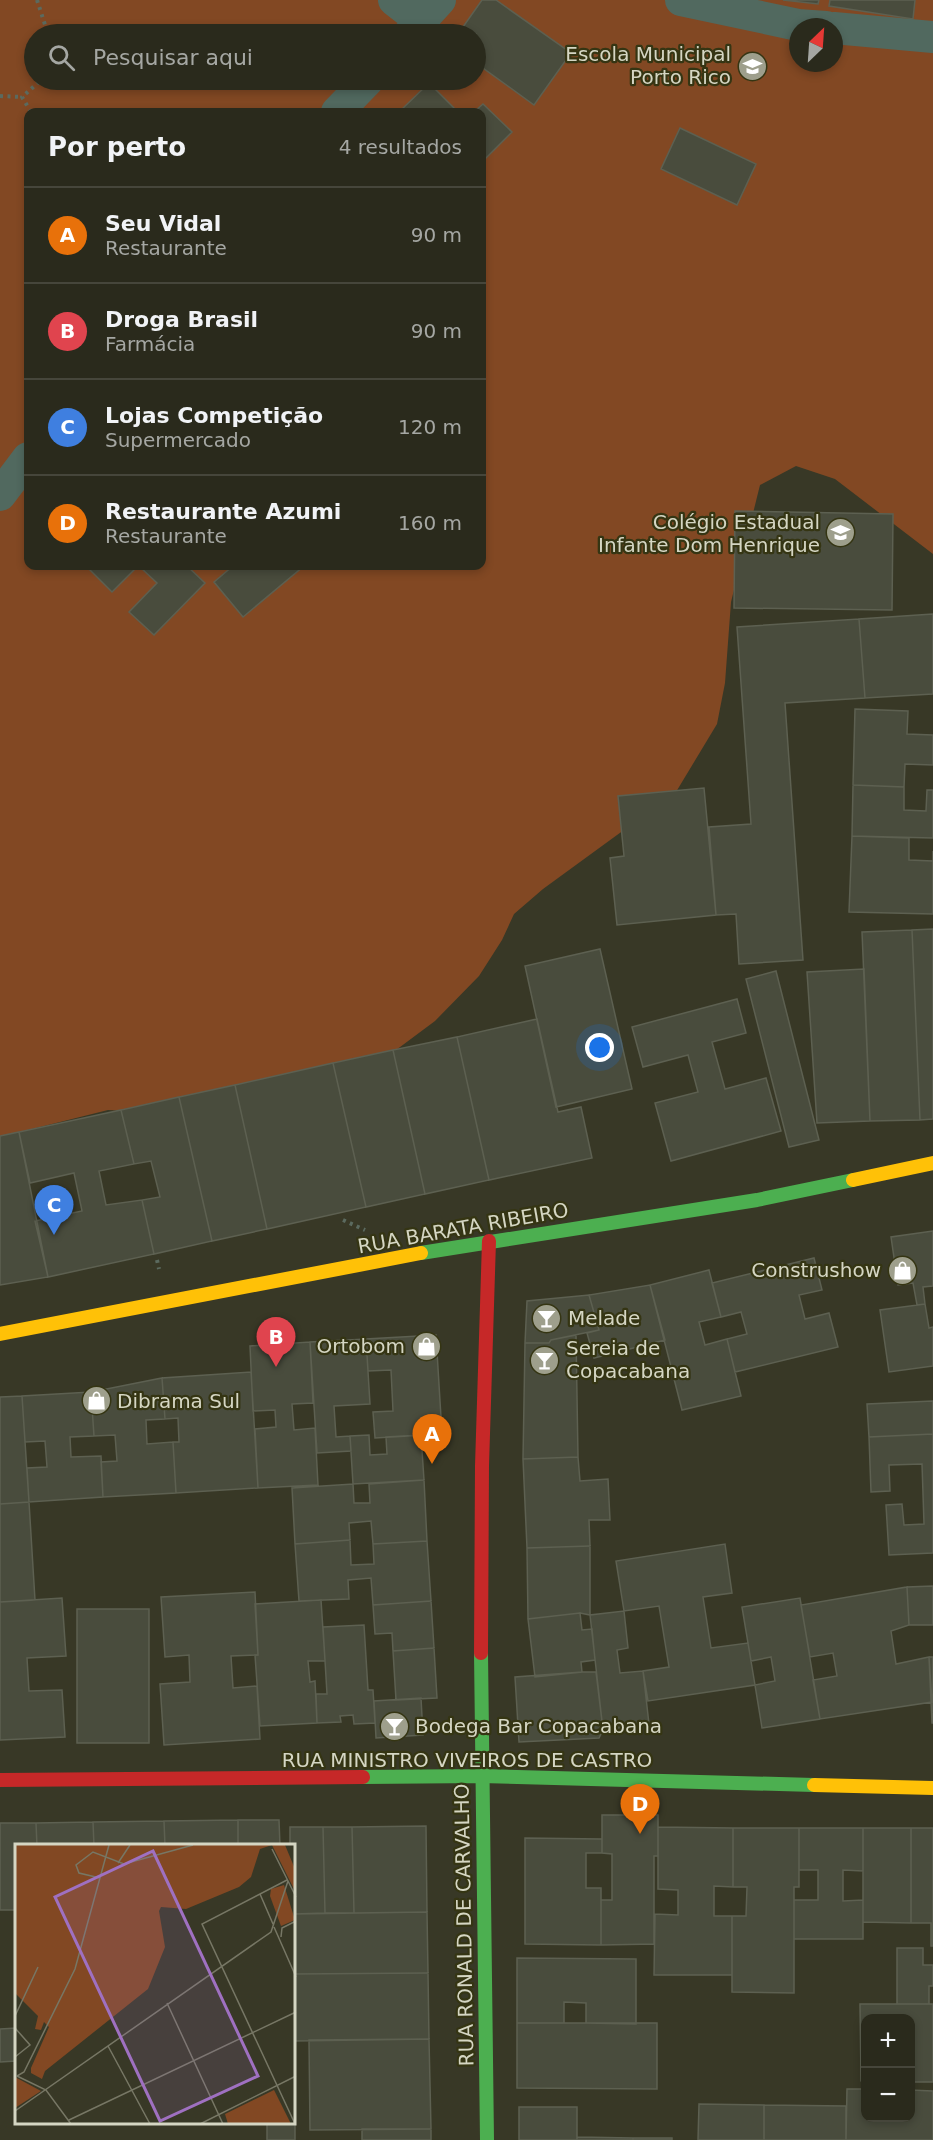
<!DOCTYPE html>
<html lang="pt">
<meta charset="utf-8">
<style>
:root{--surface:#2a2a1c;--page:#363629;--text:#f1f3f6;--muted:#a5a7a3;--line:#46463b;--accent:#1a73e8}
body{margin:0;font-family:"DejaVu Sans",sans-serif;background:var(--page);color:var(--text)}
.controls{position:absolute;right:18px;bottom:18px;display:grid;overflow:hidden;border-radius:12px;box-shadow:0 3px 9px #0003}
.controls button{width:54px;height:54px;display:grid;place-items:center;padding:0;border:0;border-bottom:2px solid var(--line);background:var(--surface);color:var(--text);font:30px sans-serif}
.compass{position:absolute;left:789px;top:18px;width:54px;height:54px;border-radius:50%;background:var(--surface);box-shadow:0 3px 9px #0003;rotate:25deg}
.you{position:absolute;left:600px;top:1048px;width:21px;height:21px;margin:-15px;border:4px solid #fff;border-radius:50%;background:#1a73e8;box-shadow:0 0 0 9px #1a73e833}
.badge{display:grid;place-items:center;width:39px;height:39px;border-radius:50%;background:var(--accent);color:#fff;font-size:20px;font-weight:700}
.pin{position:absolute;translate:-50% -50px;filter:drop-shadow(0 2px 3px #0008)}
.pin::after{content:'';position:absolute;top:32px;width:21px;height:18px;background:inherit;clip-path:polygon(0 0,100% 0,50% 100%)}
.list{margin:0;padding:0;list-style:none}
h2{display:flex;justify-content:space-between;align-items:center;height:78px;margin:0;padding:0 24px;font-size:26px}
h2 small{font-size:20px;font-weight:400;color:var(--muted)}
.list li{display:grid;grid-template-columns:39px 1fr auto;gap:18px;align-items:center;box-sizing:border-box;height:96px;padding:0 24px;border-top:2px solid var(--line)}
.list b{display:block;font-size:22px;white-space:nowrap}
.list p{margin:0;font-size:20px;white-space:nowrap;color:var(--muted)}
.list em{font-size:20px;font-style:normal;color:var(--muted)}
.icon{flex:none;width:33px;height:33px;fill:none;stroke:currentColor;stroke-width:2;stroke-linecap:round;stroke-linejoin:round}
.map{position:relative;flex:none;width:933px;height:2140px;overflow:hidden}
.search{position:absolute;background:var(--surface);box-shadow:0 3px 9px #0003;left:24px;top:24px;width:462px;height:66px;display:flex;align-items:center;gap:15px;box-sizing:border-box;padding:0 21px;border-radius:33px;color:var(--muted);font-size:22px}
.panel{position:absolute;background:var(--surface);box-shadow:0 3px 9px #0003;left:24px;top:108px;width:462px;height:462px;border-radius:12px}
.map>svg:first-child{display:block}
</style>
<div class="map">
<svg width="933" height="2140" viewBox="0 0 933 2140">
<rect width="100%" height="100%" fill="#383826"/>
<path fill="#824823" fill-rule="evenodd" d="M0,0H933V554L835,479L796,466L760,485L731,602L725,683L717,724L676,792L543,889L514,914L502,940L479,976L435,1021L388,1056L129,1111L108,1110L24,1131L27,1148L0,1146ZM798,27H834V63H798ZM34,34H476V80H34ZM28,112H482V566H28Z"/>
<path fill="#494c3d" stroke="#5d6051" stroke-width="1.5" d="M482,0H496L571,53L534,105L476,63V34H458Z
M783,0H819L818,4Z
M830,0H915L913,19L829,6Z
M429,83L458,112H402L400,111Z
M483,104L512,132L482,162V112H474Z
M680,128L756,164L737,205L661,169Z
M735,511L893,514L892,610L734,608Z
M92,566H138L112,592L89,569Z
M139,566H187L205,583L154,635L129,612L157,583Z
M233,566H304L243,617L214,582Z
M933,614V694L865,698L859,619Z
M859,619L865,698L785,703L803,960L739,964L736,914L716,915L709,827L751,824L737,627Z
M855,709L908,711L907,734L933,735V765L905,764L904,787L853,785Z
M853,785L904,787V810L926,811L927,790H933V838L852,836Z
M704,788L716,915L617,925L610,858L624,856L618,796Z
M852,836L909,838V860L933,861V851V914L849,912Z
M933,929V1119L920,1120L912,930Z
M912,930L920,1120L870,1121L862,932Z
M600,949L632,1089L556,1107L525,966Z
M864,969L870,1121L817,1123L807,972Z
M776,971L819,1140L789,1147L746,979Z
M737,999L746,1033L712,1042L725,1089L766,1078L781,1131L671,1161L655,1103L698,1092L688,1055L643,1067L632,1027Z
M537,1019L558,1112L581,1107L592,1158L489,1180L457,1037Z
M457,1037L489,1180L425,1194L393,1050Z
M393,1050L425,1194L366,1207L333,1063Z
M333,1063L366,1207L267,1229L235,1085Z
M235,1085L267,1229L212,1241L179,1097Z
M179,1097L212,1241L154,1254L142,1200L160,1197L151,1161L134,1164L121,1110Z
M121,1110L134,1164L99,1171L106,1205L142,1200L154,1254L48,1277L35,1221L82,1211L74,1173L30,1183L19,1132Z
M19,1132L48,1277L0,1285V1136Z
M933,1231V1286L923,1287L925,1304L917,1305L913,1283L898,1285L891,1237Z
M814,1258L822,1290L799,1295L805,1319L829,1313L838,1347L735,1372L727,1339L747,1334L741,1312L721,1317L712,1283Z
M709,1270L721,1317L699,1322L705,1345L727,1339L741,1396L682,1410L650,1285Z
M650,1285L665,1340L594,1358L587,1333L599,1330L589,1295Z
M589,1295L599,1330L551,1340L549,1343H525L527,1301Z
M925,1304L929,1328L933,1327V1366L889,1372L880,1310Z
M436,1335L442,1434L375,1438L373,1412L393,1411L391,1370L368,1371L366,1339Z
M576,1335L578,1457L523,1459L525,1343H549L551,1340Z
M366,1339L370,1404L334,1406L336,1437L350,1436L351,1451L317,1453L310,1342Z
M310,1342L313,1403L292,1404L294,1430L315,1428L318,1485L258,1488L255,1429L276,1427L275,1410L253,1411L250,1346Z
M251,1372L258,1488L176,1493L173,1442H179L178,1418L165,1419L162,1378Z
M162,1378L165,1419L146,1420L147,1444L173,1442L176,1493L103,1497L101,1462L117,1461L115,1435L94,1436L91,1392Z
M91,1392L94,1436L70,1437L71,1457L101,1456L103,1497L29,1502L27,1468L47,1467L45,1441L25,1442L22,1396Z
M22,1396L29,1502L0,1504V1397Z
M933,1401V1434L869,1437L867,1404Z
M933,1434V1553L889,1555L886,1505L902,1504L904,1525L924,1524L922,1464L889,1465L890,1491L871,1492L869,1437Z
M369,1435L370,1455L387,1454L386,1437L421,1435L424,1480L353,1484L350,1436Z
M578,1457L580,1481L608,1479L610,1520H589L590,1546L527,1548L523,1459Z
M424,1480L427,1541L373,1544L371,1521L349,1523L350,1540L295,1544L292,1488L353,1484L354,1503H370L369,1484Z
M29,1502L35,1600L0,1602V1504Z
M350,1540L351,1565L374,1564L373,1544L427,1541L431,1601L373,1605L371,1578L348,1580L349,1599L299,1601L295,1544Z
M725,1544L732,1593L703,1597L711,1648L748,1643L755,1685L648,1701L643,1671L669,1667L659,1606L624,1611L616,1561Z
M590,1546V1615L580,1613L528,1619L527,1548Z
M933,1586V1625H909L907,1587Z
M907,1587L909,1625L891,1631L896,1664L929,1657L932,1702L820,1719L813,1680L837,1676L833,1653L810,1657L801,1605Z
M255,1592L258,1655L231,1656L233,1688L257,1686L260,1739L164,1745L160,1684L190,1682L189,1655L165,1657L161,1597Z
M62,1598L66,1656L27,1658L29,1691L62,1690L65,1737L0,1740V1602Z
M800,1598L820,1719L762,1728L755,1685L775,1681L771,1657L751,1661L742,1607Z
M321,1600L325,1661H308L310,1682L315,1681L317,1723L260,1726L255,1655H258L255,1604Z
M431,1601L434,1648L393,1651L392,1633L375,1634L373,1605Z
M77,1609H149V1743H77Z
M624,1611L628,1648L617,1650L620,1673L643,1671L649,1724L603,1730L590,1615Z
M580,1613L582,1630L592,1629L595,1660L581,1662L582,1672L535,1677L528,1619Z
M364,1625L368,1690H373L375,1723L354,1724L353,1715L340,1716L341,1722L317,1723L316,1694H327L323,1627Z
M434,1648L437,1698L396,1700L393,1651Z
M929,1657H933V1723H932Z
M582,1672H596L603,1730L599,1738L519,1742L515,1677Z
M421,1698L423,1735L376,1738L374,1701Z
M602,1815H658V1856H654V1944L601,1945V1900H612V1854L602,1853Z
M238,1820V1846H165L164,1821Z
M238,1820H279L280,1846H238Z
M164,1821L165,1846H94L93,1822Z
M93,1822L94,1846H37L36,1823Z
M0,1823H36L37,1846H16V1910H0Z
M426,1826L427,1912L354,1913L352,1827Z
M290,1827H323L325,1913L294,1914V1846H290Z
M323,1827H352L354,1913H325Z
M658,1827L733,1828V1887L714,1886V1916H732V1975H654L655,1914L678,1915V1890L658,1889Z
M733,1828H799V1887H794V1993L732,1992V1916H746L747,1887H733Z
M799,1828H863V1871L843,1870V1901L863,1900V1939H794V1900H818V1870H799Z
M863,1828H911V1923L863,1922Z
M911,1828H933V1946H931V1923H911Z
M525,1838L602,1839V1853H586V1888H601V1945L525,1944Z
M427,1912L428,1973L294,1974V1914Z
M897,1948H923V1965H933V1986H929V2004H897Z
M517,1958L636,1959V2024L586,2023V2003L564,2002V2023H517Z
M428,1973L429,2039L294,2041V1974Z
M860,2004H933V2082H910V2018H866V2082L861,2081Z
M517,2023H657V2089L517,2088Z
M16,2028V2061L0,2062V2029Z
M429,2039L431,2129L310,2130L309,2040Z
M847,2089H866V2118H910V2090L933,2091V2140H846Z
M699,2104L764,2105V2140H698Z
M764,2105L846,2106V2140H764Z
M519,2107H577V2140H519Z
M295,2120V2140H267V2124H294Z
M362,2129H431V2140H362Z
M577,2137L633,2138V2140H577Z
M633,2138H672V2140H633Z"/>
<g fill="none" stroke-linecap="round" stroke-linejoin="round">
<path stroke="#5b6a5f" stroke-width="4" stroke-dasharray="3 4.5" stroke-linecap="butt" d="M37,0L48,34
M0,96L22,97
M31,112L22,97L41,80
M343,1220L365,1230
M157,1260L159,1269"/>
<path stroke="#51695f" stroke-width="32" d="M394,0L421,21
M681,0L798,25L826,27
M834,28L933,37
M409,34L440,0
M337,112L368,80
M0,495L28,458"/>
<path stroke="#4caf50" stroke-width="14" d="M421,1253L757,1200L853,1180
M481,1653L487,2140
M363,1777L481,1776L814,1785"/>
<path stroke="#ffc107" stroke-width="14" d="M853,1180L933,1163
M0,1334L421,1253
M814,1785L933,1788"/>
<path stroke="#c62828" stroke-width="14" d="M481,1653L482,1466L489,1241
M0,1780L363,1777"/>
</g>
<defs>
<symbol id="school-disc" viewBox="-11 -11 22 22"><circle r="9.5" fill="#9e9f8c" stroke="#353513"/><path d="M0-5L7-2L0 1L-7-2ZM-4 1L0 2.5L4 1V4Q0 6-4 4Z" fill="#fff"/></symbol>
<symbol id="shop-disc" viewBox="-11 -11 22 22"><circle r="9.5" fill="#9e9f8c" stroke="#353513"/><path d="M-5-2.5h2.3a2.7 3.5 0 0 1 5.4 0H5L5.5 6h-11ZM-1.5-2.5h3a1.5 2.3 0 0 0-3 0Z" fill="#fff"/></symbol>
<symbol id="bar-disc" viewBox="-11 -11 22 22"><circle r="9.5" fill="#9e9f8c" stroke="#353513"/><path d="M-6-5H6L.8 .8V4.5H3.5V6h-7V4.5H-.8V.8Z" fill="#fff"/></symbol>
</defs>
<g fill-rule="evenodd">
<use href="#school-disc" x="736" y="50" width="33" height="33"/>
<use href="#school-disc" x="824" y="516" width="33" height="33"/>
<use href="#shop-disc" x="886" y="1254" width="33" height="33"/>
<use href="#bar-disc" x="530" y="1302" width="33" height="33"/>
<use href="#shop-disc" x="410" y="1330" width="33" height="33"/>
<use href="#bar-disc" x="528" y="1344" width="33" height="33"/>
<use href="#shop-disc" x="80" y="1384" width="33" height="33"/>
<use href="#bar-disc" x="378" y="1710" width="33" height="33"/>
</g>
<g text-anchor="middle" stroke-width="4.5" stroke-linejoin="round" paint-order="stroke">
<g font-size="20" fill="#d5d6c3" stroke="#353513" text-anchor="end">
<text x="731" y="61">Escola Municipal<tspan x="731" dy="23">Porto Rico</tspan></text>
<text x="820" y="529">Colégio Estadual<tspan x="820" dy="23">Infante Dom Henrique</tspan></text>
<text x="881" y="1277">Construshow</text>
<text x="568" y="1325" text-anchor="start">Melade</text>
<text x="405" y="1353">Ortobom</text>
<text x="566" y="1355" text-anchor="start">Sereia de<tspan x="566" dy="23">Copacabana</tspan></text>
<text x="117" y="1408" text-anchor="start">Dibrama Sul</text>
<text x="415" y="1733" text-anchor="start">Bodega Bar Copacabana</text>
</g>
<g font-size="20" fill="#d5d6c3" stroke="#353513">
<text transform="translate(463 1228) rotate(-10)" y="7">RUA BARATA RIBEIRO</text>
<text x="467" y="1767">RUA MINISTRO VIVEIROS DE CASTRO</text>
<text transform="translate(464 1925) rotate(-91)" y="7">RUA RONALD DE CARVALHO</text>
</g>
</g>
<g transform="translate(15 1844)">
<rect width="280" height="280" fill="#383826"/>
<path d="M0,1H257L245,5L236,33L224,43L171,65L146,63L144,67L150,103L133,145L30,227L27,235L16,229V224L34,183L29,178L26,186L20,185L23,172L0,149ZM257,1H270L280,25V47ZM269,41L280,76L266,82L255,52L256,45ZM0,233L26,247L0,264ZM259,246L276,280H213L210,270Z" fill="#824823"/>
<path fill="none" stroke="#777765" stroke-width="1.5" d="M257,5L281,53M103,19L115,1M85,34L64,29L61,21L78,8L109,20L178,1M272,36L187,80L280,280M245,50L258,80M259,83L281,133M266,93L267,84L281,77M152,159L208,280M0,172L23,123M0,184L15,201L0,213M93,202L135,280M2,232L9,228L60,125L94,1M2,232L31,246L56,280M0,267L256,88L273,37M54,276L281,168M185,280L281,232"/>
<path fill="#9f70c1" fill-opacity="0.15" stroke="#9f70c1" stroke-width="3" d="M138,7L243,232L145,277L40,53Z"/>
<rect width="280" height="280" fill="none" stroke="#d5d6c3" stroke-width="3"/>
</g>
</svg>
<div class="controls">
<button>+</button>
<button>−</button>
</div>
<svg class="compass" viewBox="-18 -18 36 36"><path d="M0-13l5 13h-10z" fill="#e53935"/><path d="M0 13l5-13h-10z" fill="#a5a7a3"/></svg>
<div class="you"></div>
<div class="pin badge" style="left:432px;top:1464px;background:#e8710a">A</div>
<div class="pin badge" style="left:276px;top:1367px;background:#e0444e">B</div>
<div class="pin badge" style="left:54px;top:1235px;background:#3f7fe0">C</div>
<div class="pin badge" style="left:640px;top:1834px;background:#e8710a">D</div>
<div class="search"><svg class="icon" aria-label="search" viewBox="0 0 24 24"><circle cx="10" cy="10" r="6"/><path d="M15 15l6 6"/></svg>Pesquisar aqui</div>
<section class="panel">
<h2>Por perto<small>4 resultados</small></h2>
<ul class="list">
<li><span class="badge" style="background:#e8710a">A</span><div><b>Seu Vidal</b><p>Restaurante</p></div><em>90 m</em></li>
<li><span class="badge" style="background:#e0444e">B</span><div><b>Droga Brasil</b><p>Farmácia</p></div><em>90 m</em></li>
<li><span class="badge" style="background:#3f7fe0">C</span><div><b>Lojas Competição</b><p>Supermercado</p></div><em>120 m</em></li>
<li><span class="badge" style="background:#e8710a">D</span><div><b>Restaurante Azumi</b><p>Restaurante</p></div><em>160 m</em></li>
</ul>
</section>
</div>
